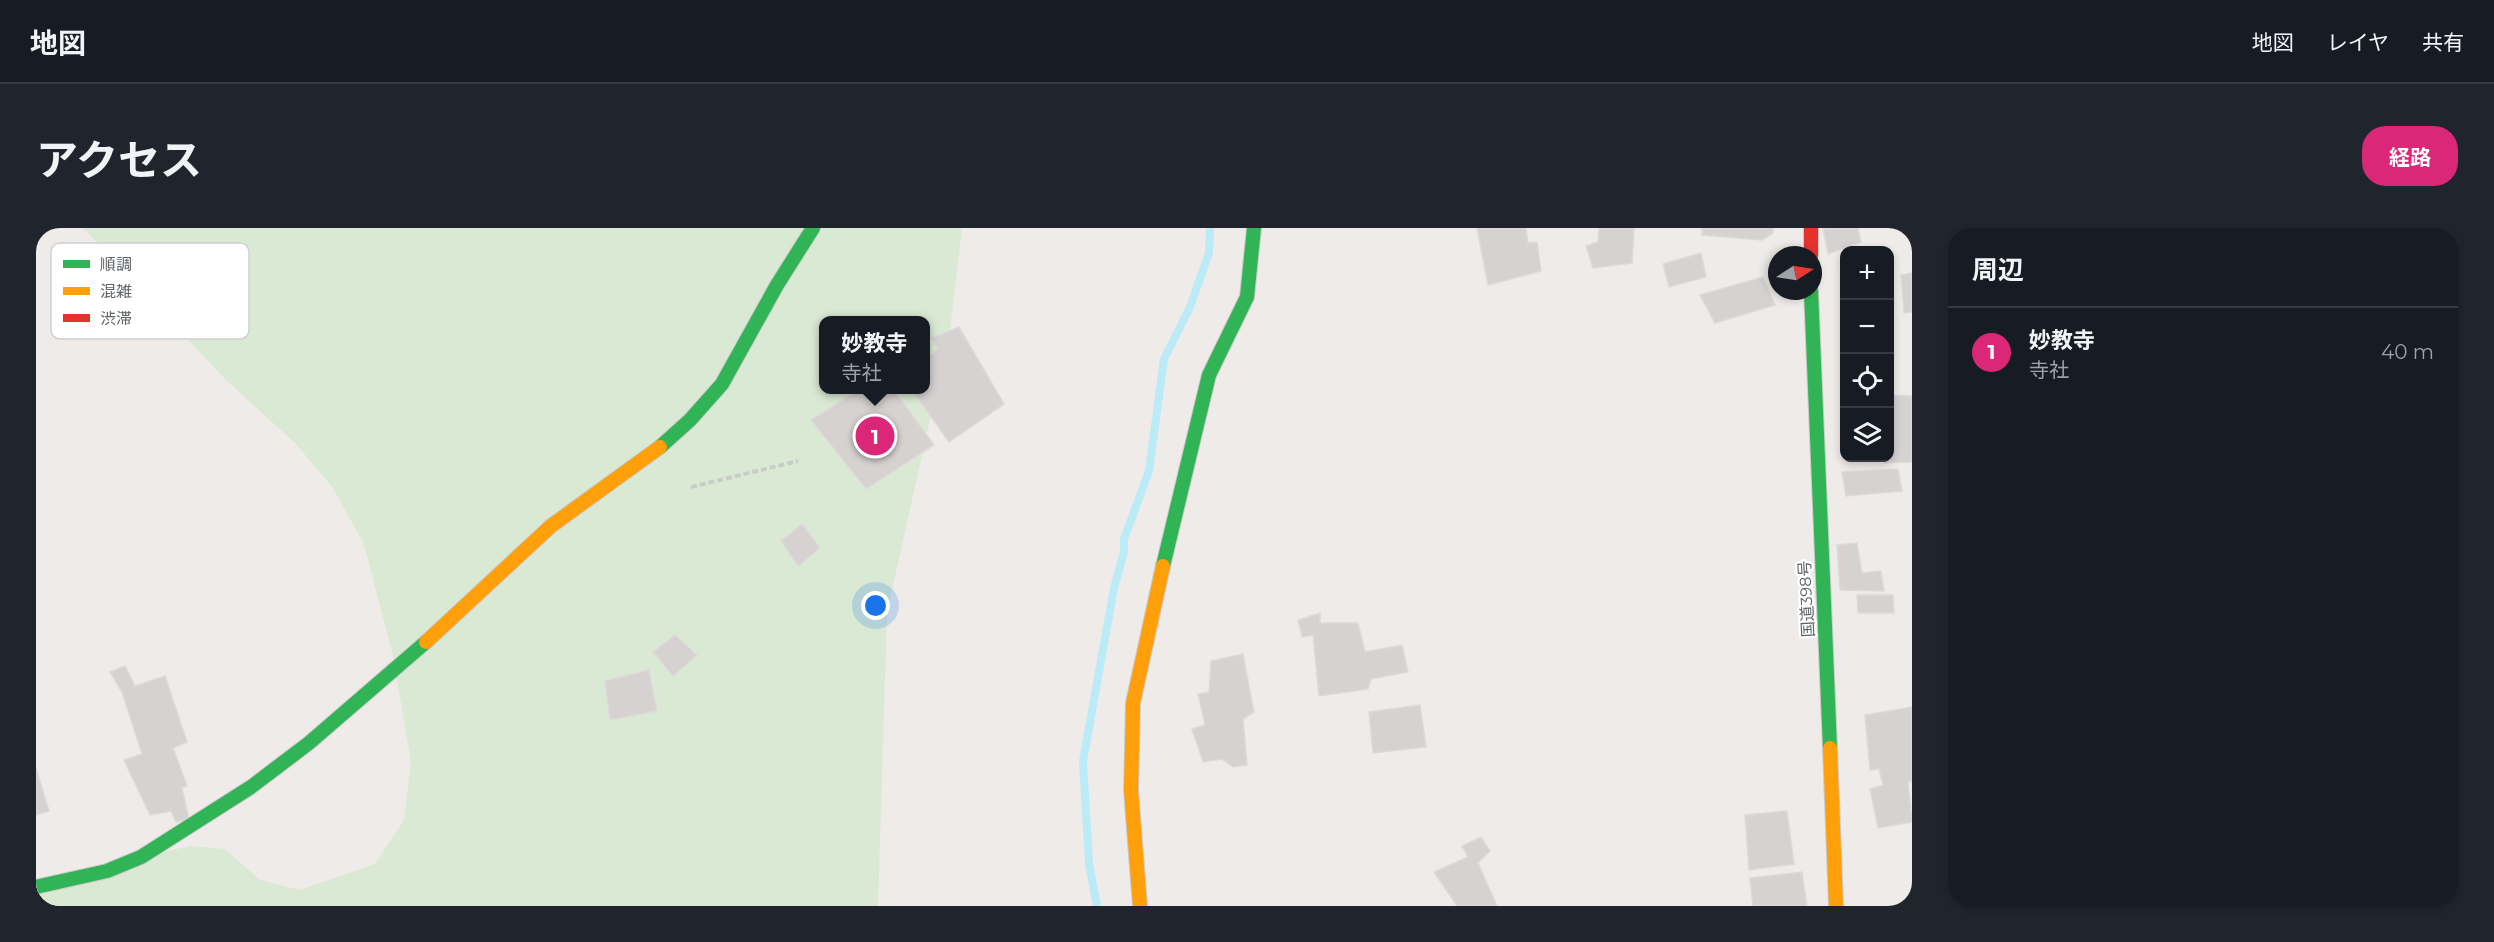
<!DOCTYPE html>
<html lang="ja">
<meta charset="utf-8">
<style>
:root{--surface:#171b24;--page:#20242c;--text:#f1f3f6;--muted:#9ea1a6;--line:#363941;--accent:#db2777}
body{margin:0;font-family:Montserrat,"Noto Sans JP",sans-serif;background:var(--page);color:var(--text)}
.controls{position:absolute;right:18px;top:18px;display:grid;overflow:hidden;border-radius:12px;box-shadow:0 3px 9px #0003}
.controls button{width:54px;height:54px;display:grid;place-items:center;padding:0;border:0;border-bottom:2px solid var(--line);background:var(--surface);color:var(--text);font:30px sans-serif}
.compass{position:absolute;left:1732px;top:18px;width:54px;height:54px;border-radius:50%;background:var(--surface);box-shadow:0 3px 9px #0003;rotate:78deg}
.you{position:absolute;left:840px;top:378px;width:21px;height:21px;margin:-15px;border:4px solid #fff;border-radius:50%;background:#1a73e8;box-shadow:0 0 0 9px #1a73e833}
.badge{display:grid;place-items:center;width:39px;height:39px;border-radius:50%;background:var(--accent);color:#fff;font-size:20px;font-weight:700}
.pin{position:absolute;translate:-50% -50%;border:3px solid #fff;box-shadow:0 2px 6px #0006}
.popup{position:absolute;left:783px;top:88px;width:111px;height:78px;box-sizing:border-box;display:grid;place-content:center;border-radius:12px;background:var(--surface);filter:drop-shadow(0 2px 4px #0005);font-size:20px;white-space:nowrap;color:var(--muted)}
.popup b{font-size:22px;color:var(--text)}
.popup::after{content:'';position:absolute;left:50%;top:100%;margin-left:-12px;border:12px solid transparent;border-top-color:var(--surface)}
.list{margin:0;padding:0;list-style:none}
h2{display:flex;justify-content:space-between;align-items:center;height:78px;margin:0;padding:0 24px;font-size:26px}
h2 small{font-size:20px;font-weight:400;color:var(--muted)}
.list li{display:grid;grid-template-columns:39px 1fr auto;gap:18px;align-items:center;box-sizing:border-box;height:90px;padding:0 24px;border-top:2px solid var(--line)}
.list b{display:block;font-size:22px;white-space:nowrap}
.list p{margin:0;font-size:20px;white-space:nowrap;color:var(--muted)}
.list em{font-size:20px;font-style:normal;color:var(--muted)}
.icon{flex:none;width:33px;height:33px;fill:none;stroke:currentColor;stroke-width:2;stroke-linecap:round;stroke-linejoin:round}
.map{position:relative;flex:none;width:1876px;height:678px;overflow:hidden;border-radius:24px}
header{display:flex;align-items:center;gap:36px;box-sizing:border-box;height:84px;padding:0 30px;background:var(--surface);border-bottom:2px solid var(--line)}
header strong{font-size:28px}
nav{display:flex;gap:33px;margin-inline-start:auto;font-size:21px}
.intro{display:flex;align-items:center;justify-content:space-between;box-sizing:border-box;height:144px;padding:0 36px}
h1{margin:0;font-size:42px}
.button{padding:15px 27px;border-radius:24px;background:var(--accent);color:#fff;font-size:21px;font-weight:700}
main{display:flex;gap:36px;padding:0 36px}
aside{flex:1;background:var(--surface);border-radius:24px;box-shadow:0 3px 9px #0003}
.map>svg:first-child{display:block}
</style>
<header>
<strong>地図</strong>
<nav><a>地図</a><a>レイヤ</a><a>共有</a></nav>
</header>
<div class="intro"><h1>アクセス</h1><a class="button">経路</a></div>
<main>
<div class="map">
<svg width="1876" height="678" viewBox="0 0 1876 678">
<rect width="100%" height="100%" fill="#eeebe8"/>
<path fill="#dae9d4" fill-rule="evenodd" d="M47,0H926L914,101L851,385L842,678H0V656L32,644L155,618L189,621L224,652L264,662L339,636L368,592L375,534L357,428L328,316L297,260L260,216L189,151ZM788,92H890V162H788Z"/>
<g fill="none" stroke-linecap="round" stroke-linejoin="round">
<path stroke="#bcebf8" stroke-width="8" d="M1061,678L1053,636L1047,533L1078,360L1088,324V311L1113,243L1128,131L1154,79L1173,25L1174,0"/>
</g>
<path fill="#d5d2d1" stroke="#dddad8" stroke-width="1.5" d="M1441,0H1490L1492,15L1501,14L1505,43L1452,57Z
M1563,0H1598L1596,35L1557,40L1550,18L1562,14Z
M1666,0H1737V5L1726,12L1666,7Z
M1787,0H1822L1825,14L1792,26Z
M1665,25L1670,49L1633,59L1627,36Z
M1876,45V84L1868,85L1865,47Z
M1727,49L1739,77L1679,95L1664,67Z
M923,99L968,176L913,214L876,162H890V131L902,121L895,110Z
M822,162H858L898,217L830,261L775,192Z
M1854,167L1876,168V234L1849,235L1848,230H1854Z
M1862,241L1866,263L1810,268L1806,244Z
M766,296L784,320L762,338L745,313Z
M1821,315L1826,345L1845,343L1848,363L1804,362L1801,317Z
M1821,367H1857L1858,385H1822Z
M1284,385V395H1322L1329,424L1366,417L1372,444L1335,451L1332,461L1283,468L1277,407L1266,409L1262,392Z
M639,407L661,427L637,448L617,424Z
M1207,426L1218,484L1207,491L1211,537L1197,539L1186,531L1167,534L1156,501L1169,497L1162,466L1173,464L1175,433Z
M89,438L99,458L129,448L151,514L137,520L151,558L146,560L153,591L140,594L135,583L114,587L88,532L106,526L86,464L74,444Z
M613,442L621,483L574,492L569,453Z
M1384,477L1390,519L1337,525L1333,484Z
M1876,479V553L1872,554L1876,594L1842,600L1834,561L1847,557L1843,541L1834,542L1829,487Z
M0,540L13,583L0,587Z
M1751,583L1758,636L1713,642L1709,587Z
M1445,609L1454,623L1442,635L1461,678H1421L1398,644L1432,629L1426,618Z
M1766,644L1771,678H1717L1714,650Z"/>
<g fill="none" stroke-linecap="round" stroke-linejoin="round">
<defs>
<path id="fast" d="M1775,63L1794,520
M624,219L654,192L686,156L741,57L777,0
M1127,338L1173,147L1211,69L1218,0
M0,659L71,643L105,629L215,559L273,515L390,414"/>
<path id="slow" d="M390,414L515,298L624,219
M1794,520L1800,678
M1104,678L1095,562L1097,475L1127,338"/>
<path id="jam" d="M1775,0V27"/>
</defs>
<use href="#fast" stroke="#cacaca" stroke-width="16"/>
<use href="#slow" stroke="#cacaca" stroke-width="16"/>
<use href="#jam" stroke="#cacaca" stroke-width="16"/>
<path stroke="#c8cdc9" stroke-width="4" stroke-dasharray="6 3" stroke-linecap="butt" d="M655,259L762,233"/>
<use href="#fast" stroke="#30b455" stroke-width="14"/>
<use href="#slow" stroke="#ff9f0a" stroke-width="14"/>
<use href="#jam" stroke="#e5322d" stroke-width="14"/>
</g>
<g text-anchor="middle" stroke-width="4.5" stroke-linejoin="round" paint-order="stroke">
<g font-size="16" fill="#5e6366" stroke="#fff">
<text transform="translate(1770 371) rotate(-93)" y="6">国道398号</text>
</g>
</g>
<rect x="15" y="15" width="198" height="96" rx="9" fill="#fff" stroke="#cfd0d1" stroke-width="1.5"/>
<rect x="27" y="32" width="27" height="8" fill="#30b455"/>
<rect x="27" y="59" width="27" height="8" fill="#ff9f0a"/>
<rect x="27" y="86" width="27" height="8" fill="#e5322d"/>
<g font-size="16" fill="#5e6366">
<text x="64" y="42">順調</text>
<text x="64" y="69">混雑</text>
<text x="64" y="96">渋滞</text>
</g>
</svg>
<div class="controls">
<button>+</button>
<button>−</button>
<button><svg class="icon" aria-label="locate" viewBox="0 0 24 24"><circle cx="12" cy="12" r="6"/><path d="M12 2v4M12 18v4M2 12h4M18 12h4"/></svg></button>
<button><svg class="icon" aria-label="layers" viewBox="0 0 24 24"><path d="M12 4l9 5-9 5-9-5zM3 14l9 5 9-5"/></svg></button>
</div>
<svg class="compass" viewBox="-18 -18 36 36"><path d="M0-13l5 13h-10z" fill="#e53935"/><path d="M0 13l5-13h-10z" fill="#9ea1a6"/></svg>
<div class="you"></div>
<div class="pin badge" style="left:839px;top:208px">1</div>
<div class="popup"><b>妙教寺</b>寺社</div>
</div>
<aside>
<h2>周辺<small></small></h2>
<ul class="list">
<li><span class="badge">1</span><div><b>妙教寺</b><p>寺社</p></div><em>40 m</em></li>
</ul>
</aside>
</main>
